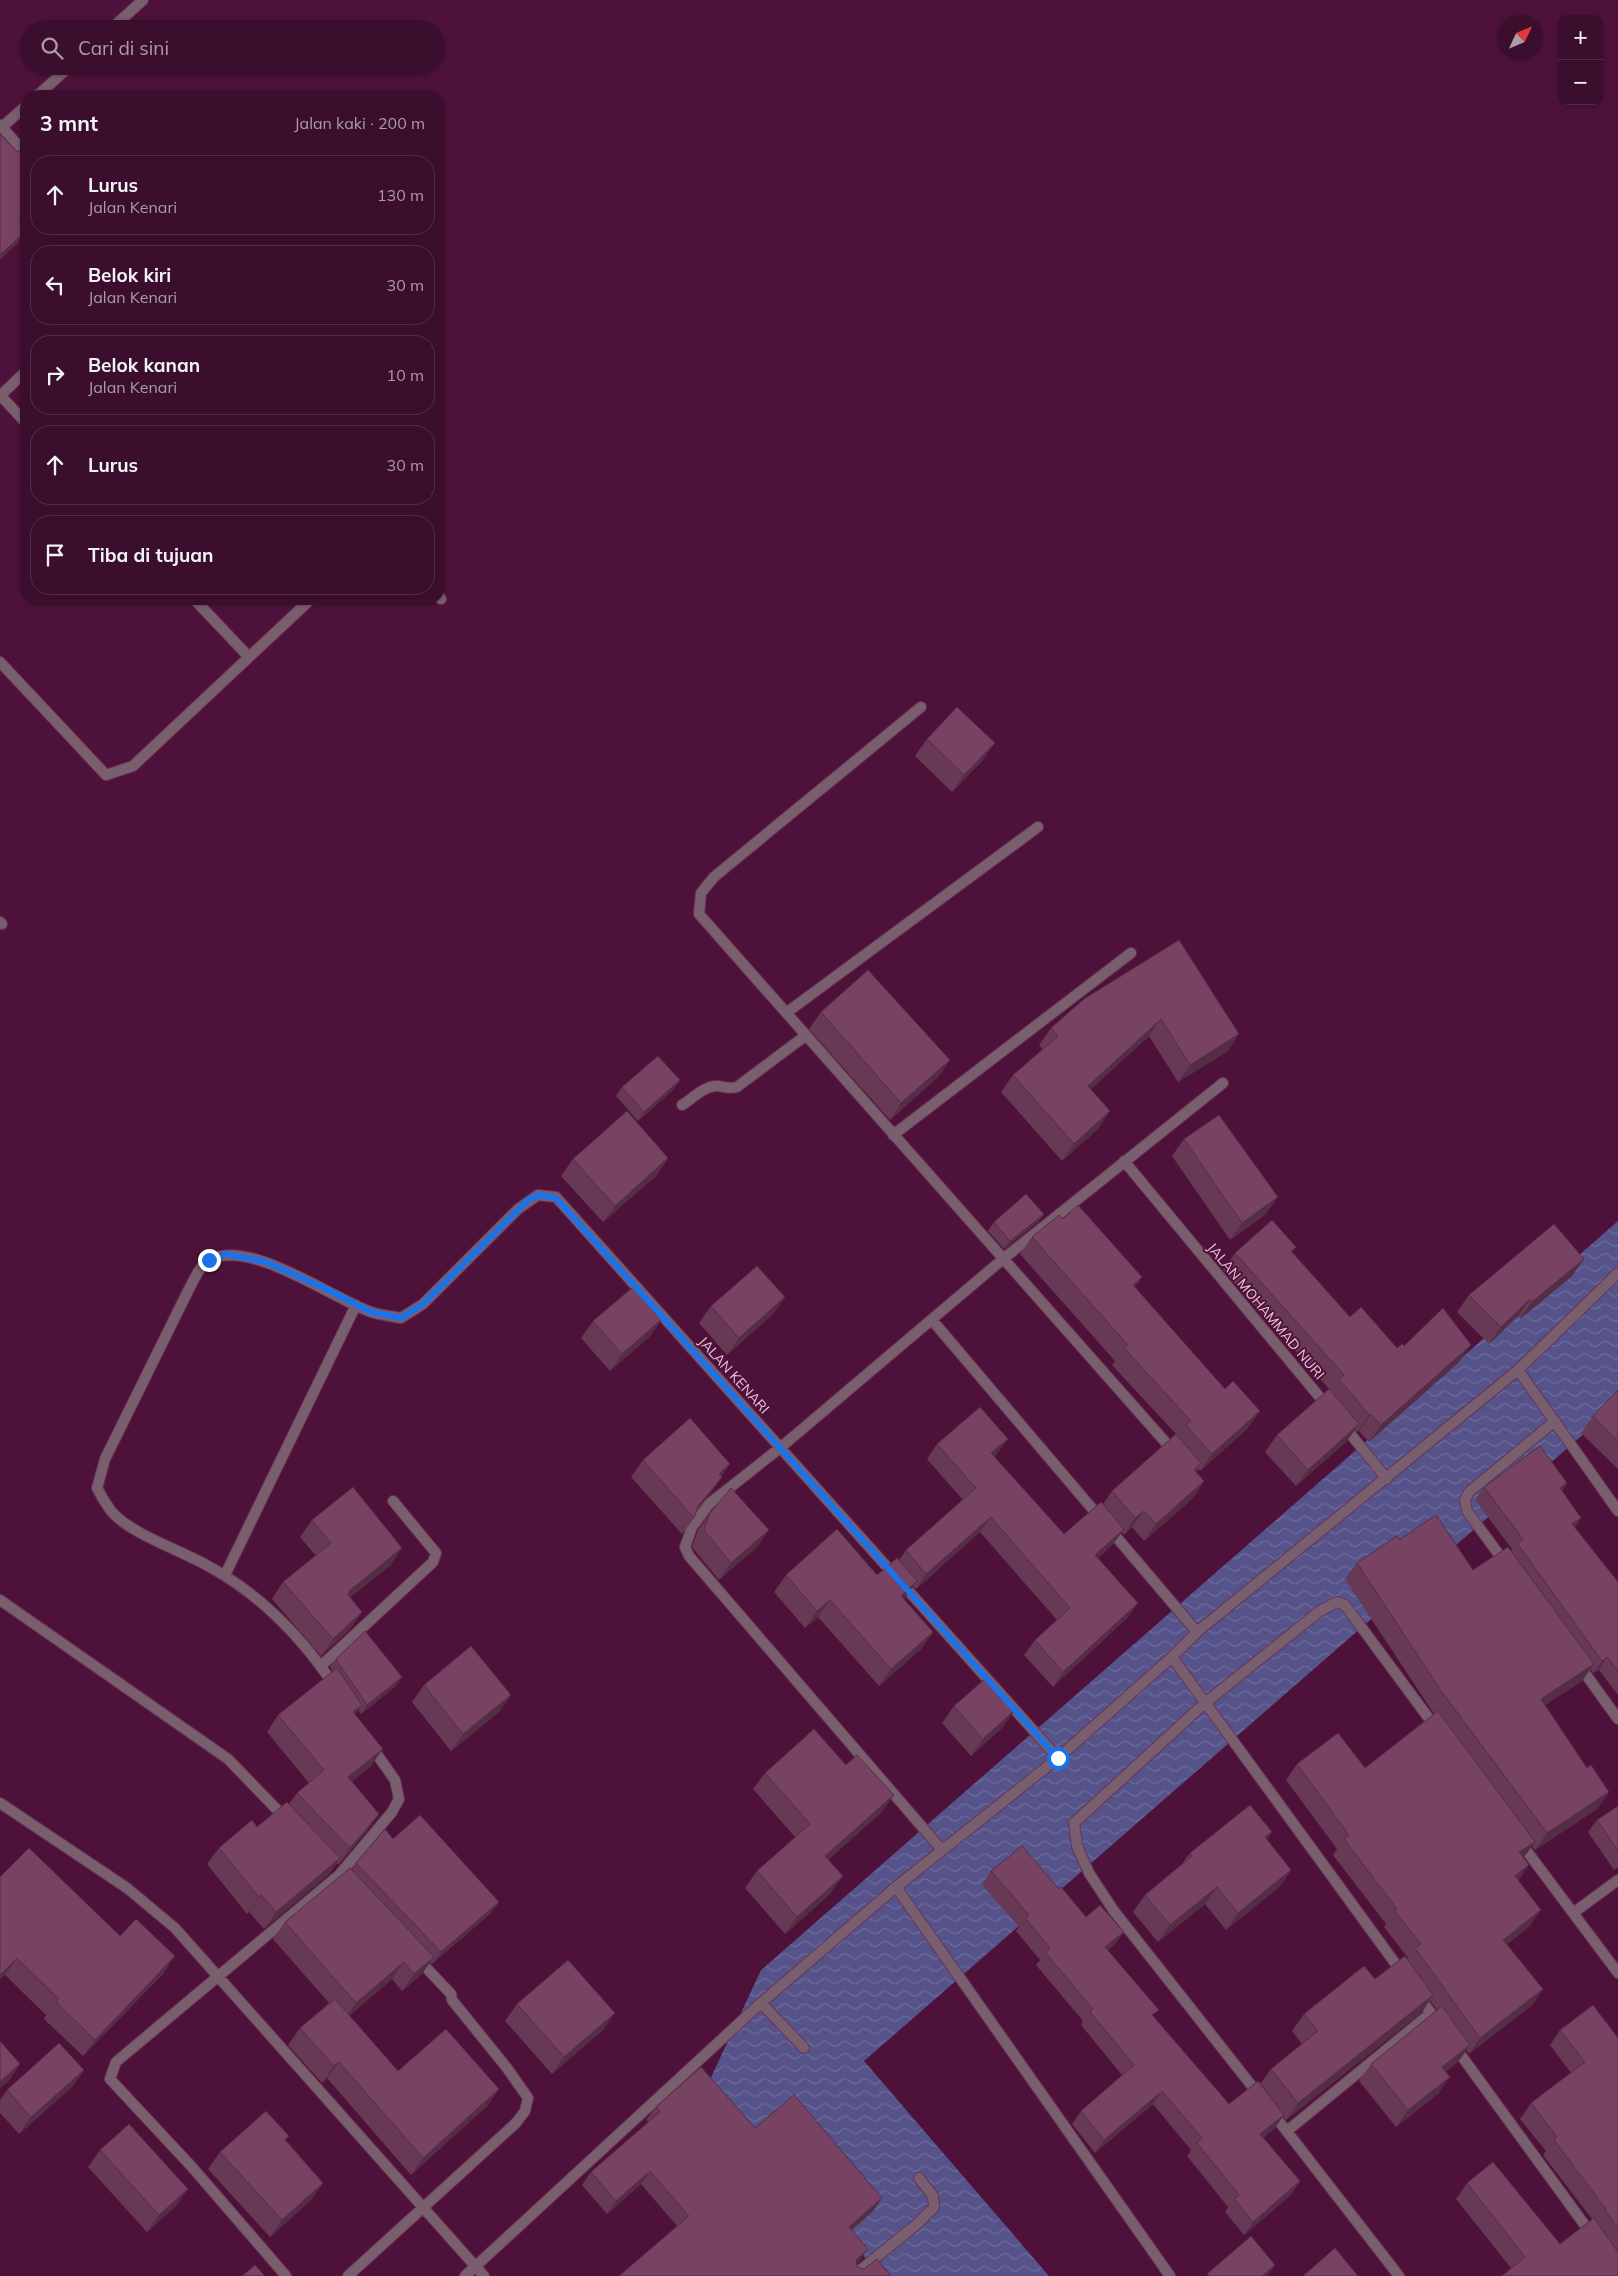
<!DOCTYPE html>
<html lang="id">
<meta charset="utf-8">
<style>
:root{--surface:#3a0e2c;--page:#451c38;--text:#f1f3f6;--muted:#ab9ca9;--line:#542e48}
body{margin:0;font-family:Mulish,sans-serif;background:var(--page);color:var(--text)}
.controls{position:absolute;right:15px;top:15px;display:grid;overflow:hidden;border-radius:10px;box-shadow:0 1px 4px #0004}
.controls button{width:45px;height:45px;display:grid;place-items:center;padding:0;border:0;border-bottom:1px solid var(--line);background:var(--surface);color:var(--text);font:25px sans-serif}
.compass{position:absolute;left:1498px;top:15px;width:45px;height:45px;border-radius:50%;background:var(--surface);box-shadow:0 1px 4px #0004;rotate:46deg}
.stop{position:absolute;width:15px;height:15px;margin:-11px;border:4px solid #1a73e8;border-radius:50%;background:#fff}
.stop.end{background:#1a73e8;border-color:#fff;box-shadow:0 1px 5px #0008}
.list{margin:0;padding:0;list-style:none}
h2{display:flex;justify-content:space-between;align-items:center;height:65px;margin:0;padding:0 20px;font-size:21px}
h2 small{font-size:16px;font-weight:400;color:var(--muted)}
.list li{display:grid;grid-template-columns:32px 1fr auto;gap:15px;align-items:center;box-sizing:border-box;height:80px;margin:0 10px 10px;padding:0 10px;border:1px solid var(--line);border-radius:20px}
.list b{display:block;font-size:19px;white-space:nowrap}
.list p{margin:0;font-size:16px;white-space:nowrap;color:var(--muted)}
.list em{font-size:16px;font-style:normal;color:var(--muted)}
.icon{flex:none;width:28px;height:28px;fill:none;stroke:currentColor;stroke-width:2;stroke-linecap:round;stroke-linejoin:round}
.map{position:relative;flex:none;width:1618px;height:2276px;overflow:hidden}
.search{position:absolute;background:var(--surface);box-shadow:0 1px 4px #0004;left:20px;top:20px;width:425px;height:55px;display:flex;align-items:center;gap:12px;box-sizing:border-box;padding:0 18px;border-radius:28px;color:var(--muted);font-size:19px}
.panel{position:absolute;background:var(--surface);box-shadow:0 1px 4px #0004;left:20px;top:90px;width:425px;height:515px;border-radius:20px}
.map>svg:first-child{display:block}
</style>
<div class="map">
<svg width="1618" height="2276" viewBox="0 0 1618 2276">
<defs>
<pattern id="water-waves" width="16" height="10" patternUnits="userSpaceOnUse" patternTransform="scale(1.25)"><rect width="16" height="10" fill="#55538a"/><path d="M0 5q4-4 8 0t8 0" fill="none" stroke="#6e6a9a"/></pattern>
</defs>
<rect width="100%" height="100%" fill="#4e123a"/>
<path fill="url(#water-waves)" d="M1618,1221V1404L864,2061L1049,2276H882L707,2086L761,1970Z"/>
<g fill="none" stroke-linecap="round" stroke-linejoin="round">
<defs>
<path id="minor" d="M111,29L143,0
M37,96L70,66
M0,125L26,154
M2,127L26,106
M0,395L26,423
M0,396L26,371
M439,596L441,599
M194,599L249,657
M0,662L106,775L133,766L311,599
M921,707L714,877L701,893L699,914L1175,1453
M0,922L2,924
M786,1013L1038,827
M682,1105C692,1099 705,1085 718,1086C726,1087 728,1089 737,1087L805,1036
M893,1135L1131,953
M1124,1161L1327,1406
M932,1320L1197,1632
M1518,1370L1618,1511
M1343,1425L1387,1479
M1506,1564L1467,1511L1465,1500L1469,1492L1555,1421
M225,1575L356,1305
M0,1600L228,1759L286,1819
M1172,1657L1403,1974
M1579,1665L1618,1719
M321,1666L433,1562L436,1553L393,1501
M335,1687C302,1637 262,1596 210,1567C183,1551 130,1534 111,1511C106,1504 101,1496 97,1488L105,1459L188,1291C194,1280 199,1266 210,1260C250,1238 333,1299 371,1312C380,1315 391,1316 401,1318L423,1304L518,1209L538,1195L556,1197L1058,1758
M0,1803L127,1888L175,1928L484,2276
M1520,1842L1618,1973
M942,1850L689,1556L685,1547L692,1527L709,1504L780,1448L1003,1259L1223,1083
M896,1887L1170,2276
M1573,1913L1618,1880
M1419,1996L1439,2025
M761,2003L804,2048
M1455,2047L1592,2235
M1259,2095L1114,1911L1089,1873L1077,1846L1074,1823L1205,1703L1320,1611L1337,1602L1345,1605L1436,1728
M1271,2111L1399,2276
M1287,2131L1431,2013
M286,2276L192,2167L110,2079L116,2062L339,1875L392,1812L399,1799L395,1780L371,1746
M348,2276L516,2123L525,2111L528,2098L507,2068L452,2000L451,1994L418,1959
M465,2276L761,2003L896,1887L1058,1758L1172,1657L1197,1632L1518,1370L1618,1273
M853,2276L917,2224L934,2207L933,2196L919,2178"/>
</defs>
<use href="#minor" stroke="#6a3257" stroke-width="12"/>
<use href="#minor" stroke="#795f6e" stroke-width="10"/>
</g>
<path fill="#673955" d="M927,739L983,760L952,792L915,756Z
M1179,940L1228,1051L1178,1082L1149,1036L1091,1089L1099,1128L1062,1161L1001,1092L1013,1075L1043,1050L1039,1045L1051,1028Z
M821,1012L950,1060L938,1077L890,1120L809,1029Z
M622,1087L674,1089L638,1121L616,1096Z
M1184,1139L1266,1214L1230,1240L1172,1156Z
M668,1158L657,1175L603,1222L561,1176L573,1159Z
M1044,1214L1038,1222L1004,1249L988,1231L994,1222Z
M1063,1219L1142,1277L1135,1287L1248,1428L1200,1471L1198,1469L1196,1471L1204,1481L1193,1498L1144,1541L1132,1527L1124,1535L1122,1532L1113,1544L1098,1558L1138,1603L1127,1618L1053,1687L1024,1655L1035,1640L1057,1620L980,1532L916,1589L913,1586L904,1599L933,1632L921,1649L879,1686L818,1617L805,1628L774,1592L786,1575H877L899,1560L906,1550L963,1500L927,1459L937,1444L997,1454L994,1456L1064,1534L1103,1504L1112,1491L1176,1434L1112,1365L1115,1361L1020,1254L1032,1237Z
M1296,1247L1292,1252L1350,1317L1397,1348L1404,1346L1459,1362L1369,1442L1359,1431L1357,1432L1355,1430L1347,1441L1296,1486L1265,1452L1277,1435L1331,1391L1223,1270L1235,1253Z
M1572,1276L1520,1319L1518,1316L1489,1344L1457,1312L1469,1295Z
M785,1297L773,1314L727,1355L699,1323L711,1306Z
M662,1319L650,1336L610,1371L581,1338L593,1321Z
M1618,1390V1469L1581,1433L1593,1416Z
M643,1460L722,1477L710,1494L697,1511L694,1518L682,1534L631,1477Z
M1567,1483L1562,1491L1581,1518L1575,1527L1618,1582V1695L1599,1670L1593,1673L1590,1669L1582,1681L1545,1705L1587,1768L1609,1792L1597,1809L1535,1850L1532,1846L1523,1858L1519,1881L1530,1926L1507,1944L1543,1989L1532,2005L1469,2054L1467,2050L1458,2062L1446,2072L1438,2094L1396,2127L1359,2081L1371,2064L1437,2010L1430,2000L1422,2012L1286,2120L1283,2116L1275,2128L1263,2138L1300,2181L1291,2195L1244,2235L1225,2212L1228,2207L1187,2156L1191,2150L1153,2104L1095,2153L1072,2124L1081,2111L1122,2075L1081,2025L1083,2021L1036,1965L1040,1960L1016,1931L1019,1927L982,1885L991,1871L1059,1889L1086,1917L1124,1932L1114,1945L1108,1950L1154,2017L1229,2104L1260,2084L1271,2069L1302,2044L1292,2031L1304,2014L1375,1979L1408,1958L1384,1927L1386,1924L1333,1855L1337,1849L1286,1780L1297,1764L1365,1768L1434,1714L1345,1579L1357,1563L1399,1540L1473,1570L1511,1551L1512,1549L1475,1500L1484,1487Z
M710,1513L769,1530L757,1547L719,1580L692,1547L698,1530Z
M312,1520L391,1565L350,1597L362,1612L350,1629L321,1656L272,1599L283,1582L316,1556L300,1537Z
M336,1659L396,1686L361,1714L358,1710L355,1715L371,1766L352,1781L367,1831L338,1865L337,1863L328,1875L264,1929L249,1912L247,1914L207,1864L219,1848L257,1827L289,1804L297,1793L309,1783L267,1732L278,1715L333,1672L330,1667Z
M424,1685L511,1695L499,1712L451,1751L412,1702Z
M954,1706L1003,1727L971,1756L942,1723Z
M765,1773L882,1812L828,1860L831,1893L785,1934L745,1888L757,1871L795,1837L753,1789Z
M1618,1806V1868L1614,1870L1588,1832L1597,1820Z
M393,1839L499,1902L490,1914L432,1964L430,1962L422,1974L402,1991L392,1979L349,2016L398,2071L499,2089L487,2106L411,2175L327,2078L322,2083L288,2045L300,2028L329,2003L273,1939L285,1922L352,1870L356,1863Z
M1267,1839L1291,1870L1279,1887L1226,1930L1205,1904L1158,1942L1133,1912L1145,1895L1181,1865L1190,1853Z
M0,1877L120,1936L164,1973L83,2056L44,2019L46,2015L5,1975Z
M517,2004L603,2030L552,2074L505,2021Z
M1560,2030L1618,2038V2276L1511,2268L1456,2199L1467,2183L1560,2244L1592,2219L1543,2155L1546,2151L1520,2119L1531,2103L1571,2073L1550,2045Z
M84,2070L72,2087L19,2134L0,2113V2100L7,2090Z
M656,2107L755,2128L882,2198L873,2211L852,2230L859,2262L856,2264L857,2267L864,2269L891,2276L677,2226L641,2184L607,2214L582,2185L591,2172L649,2122L646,2120Z
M286,2140L323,2183L311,2200L270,2237L208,2169L220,2152Z
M100,2150L176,2206L147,2232L88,2167Z"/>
<path fill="#542e45" d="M26,215V219L10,234L19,221Z
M26,231L18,243L0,260V255Z
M995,743L983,760L952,792L964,775Z
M1161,1019L1149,1036L1076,1102L1088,1086Z
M1239,1034L1228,1051L1178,1082L1190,1065Z
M950,1060L938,1077L890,1120L901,1103Z
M680,1080L674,1089L638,1121L644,1112Z
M1110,1111L1099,1128L1062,1161L1074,1144Z
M668,1158L657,1175L603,1222L615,1206Z
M1278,1197L1266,1214L1230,1240L1242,1223Z
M1044,1214L1038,1222L1004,1249L1010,1241Z
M1584,1259L1572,1276L1520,1319L1532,1302Z
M1142,1277L1130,1294L1133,1285Z
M785,1297L773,1314L727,1355L739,1338Z
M1530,1299L1518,1316L1489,1344L1501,1327Z
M662,1319L650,1336L610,1371L622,1354Z
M1471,1345L1459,1362L1369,1442L1381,1425Z
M1260,1411L1248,1428L1200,1471L1212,1454Z
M1371,1414L1359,1431L1357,1432L1369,1415Z
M1359,1424L1347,1441L1296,1486L1308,1470Z
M1008,1439L997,1454L981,1468L991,1453Z
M730,1464L718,1481L719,1474Z
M722,1477L710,1494L692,1516L698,1506Z
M1204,1481L1193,1498L1144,1541L1156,1524Z
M1567,1483L1559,1495L1560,1488Z
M1144,1511L1132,1527L1124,1535L1135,1518Z
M991,1517L980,1532L916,1589L926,1574Z
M1581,1518L1573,1530L1572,1524Z
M1124,1529L1113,1544L1084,1570L1095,1555Z
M769,1530L757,1547L719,1580L731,1563Z
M402,1548L391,1565L337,1608L349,1591Z
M917,1581L905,1598L889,1612L901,1596Z
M830,1600L818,1617L805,1628L817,1611Z
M1138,1603L1127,1618L1053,1687L1063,1672Z
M362,1612L350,1629L321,1656L333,1639Z
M933,1632L921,1649L879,1686L891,1669Z
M1607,1657L1599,1670L1593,1673L1602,1661Z
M1594,1664L1582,1681L1529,1716L1541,1699Z
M402,1677L396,1686L361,1714L367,1705Z
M511,1695L499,1712L451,1751L463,1734Z
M362,1705L350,1722L353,1712Z
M1015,1710L1003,1727L971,1756L983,1739Z
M383,1749L371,1766L337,1794L348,1777Z
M1609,1792L1597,1809L1535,1850L1547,1833Z
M894,1795L882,1812L813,1873L825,1856Z
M379,1814L367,1831L338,1865L350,1848Z
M1272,1832L1260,1849L1265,1837Z
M1535,1842L1524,1857L1519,1852Z
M340,1858L328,1875L264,1929L276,1912Z
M1529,1865L1518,1881L1515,1876Z
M1291,1870L1279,1887L1226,1930L1238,1913Z
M843,1876L831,1893L785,1934L797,1917Z
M1217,1887L1205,1904L1158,1942L1170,1925Z
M261,1895L249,1912L247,1914L259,1897Z
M499,1902L490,1914L432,1964L441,1952Z
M1541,1910L1530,1926L1492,1956L1503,1940Z
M1124,1932L1114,1945L1096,1961L1105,1947Z
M175,1956L164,1973L83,2056L95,2040Z
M434,1957L422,1974L402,1991L414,1974Z
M17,1958L5,1975L0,1980V1975Z
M404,1962L392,1979L344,2020L356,2003Z
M1543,1989L1532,2005L1469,2054L1480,2038Z
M1433,1995L1422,2012L1286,2120L1298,2103Z
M615,2013L603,2030L552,2074L564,2057Z
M1470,2045L1458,2062L1430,2084L1442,2067Z
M339,2062L327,2078L322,2083L334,2066Z
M20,2064L9,2081L0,2088V2082Z
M84,2070L72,2087L19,2134L31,2117Z
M1450,2077L1438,2094L1396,2127L1408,2110Z
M499,2089L487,2106L411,2175L423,2158Z
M1162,2091L1153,2104L1095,2153L1104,2140Z
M1284,2115L1275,2128L1251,2147L1260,2134Z
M650,2171L641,2184L607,2214L616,2201Z
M1300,2181L1291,2195L1244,2235L1253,2222Z
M323,2183L311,2200L270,2237L282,2220Z
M188,2189L176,2206L147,2232L159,2215Z
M882,2198L873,2211L840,2240L849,2227Z
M868,2249L859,2262L847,2273L856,2260Z
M1275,2265L1267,2276H1262Z"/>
<path fill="#784263" stroke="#542e45" d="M0,134L17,152L20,150L26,157V215L19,221L26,229V231L0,255Z
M957,707L995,743L964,775L927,739Z
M1179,940L1239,1034L1190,1065L1161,1019L1088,1086L1110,1111L1074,1144L1013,1075L1058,1036L1051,1028L1084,999Z
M868,970L950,1060L901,1103L821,1012Z
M658,1056L680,1080L644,1112L622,1087Z
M627,1111L668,1158L615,1206L573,1159Z
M1219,1115L1278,1197L1242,1223L1184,1139Z
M1026,1194L1044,1214L1010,1241L994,1222Z
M1078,1205L1142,1277L1133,1285L1225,1389L1233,1381L1260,1411L1212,1454L1186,1425L1191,1421L1124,1348L1128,1345L1032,1237L1059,1215L1063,1219Z
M1272,1220L1296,1247L1291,1251L1350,1317L1361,1307L1397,1348L1402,1344L1404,1346L1443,1308L1471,1345L1381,1425L1371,1414L1369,1415L1339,1379L1344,1375L1235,1253Z
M1554,1224L1584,1259L1532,1302L1530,1299L1501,1327L1469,1295Z
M757,1266L785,1297L739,1338L711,1306Z
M633,1287L662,1319L622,1354L593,1321Z
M1329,1389L1359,1424L1308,1470L1277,1435Z
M1618,1390V1441L1593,1416Z
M980,1407L1008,1439L991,1453L1064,1534L1101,1502L1124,1529L1095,1555L1138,1603L1063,1672L1035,1640L1070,1608L991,1517L926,1574L906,1550L976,1488L937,1444Z
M690,1418L730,1464L719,1474L722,1477L698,1506L694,1518L643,1460Z
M1176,1434L1201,1463L1194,1470L1204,1481L1156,1524L1144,1511L1135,1518L1112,1491Z
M1540,1446L1567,1483L1560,1488L1581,1518L1572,1524L1618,1582V1671L1607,1657L1602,1661L1517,1543L1523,1539L1484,1487Z
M353,1487L402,1548L349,1591L348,1595L362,1612L333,1639L283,1582L331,1543L312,1520Z
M731,1488L769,1530L731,1563L704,1530L710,1513Z
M1436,1515L1473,1570L1508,1547L1594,1664L1541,1699L1587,1768L1591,1765L1609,1792L1547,1833L1442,1692L1357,1563L1397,1536L1399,1540Z
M837,1529L877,1575L897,1558L917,1581L901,1596L933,1632L891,1669L830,1600L817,1611L786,1575Z
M365,1631L402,1677L367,1705L336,1659Z
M471,1646L511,1695L463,1734L424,1685Z
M337,1668L362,1705L353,1712L383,1749L348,1777L379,1814L350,1848L297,1793L324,1770L278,1715Z
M986,1678L1015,1710L983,1739L954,1706Z
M1438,1711L1535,1842L1519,1852L1529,1865L1515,1876L1541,1910L1503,1940L1543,1989L1480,2038L1415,1948L1421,1944L1395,1911L1397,1909L1344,1839L1349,1835L1297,1764L1338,1733L1365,1768Z
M814,1729L846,1765L857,1755L894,1795L825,1856L843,1876L797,1917L757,1871L810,1824L765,1773Z
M287,1802L340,1858L276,1912L261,1895L259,1897L219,1848L252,1820L257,1827Z
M1250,1805L1272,1832L1265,1837L1291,1870L1238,1913L1217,1887L1170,1925L1145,1895L1192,1856L1190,1853Z
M1618,1806V1851L1597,1820Z
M420,1815L499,1902L441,1952L356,1863L385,1829L393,1839Z
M1022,1846L1059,1889L1061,1887L1086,1917L1100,1905L1124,1932L1105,1947L1159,2010L1152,2015L1229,2104L1258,2081L1284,2115L1260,2134L1300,2181L1253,2222L1234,2199L1239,2195L1197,2143L1202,2138L1162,2091L1104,2140L1081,2111L1134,2065L1090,2012L1093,2009L1045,1952L1050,1948L1025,1918L1029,1915L991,1871Z
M29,1848L120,1936L136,1919L175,1956L95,2040L56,2002L59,1999L17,1958L0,1975V1877Z
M350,1868L434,1957L414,1974L404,1962L356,2003L285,1922Z
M1405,1956L1433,1995L1298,2103L1271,2069L1318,2031L1304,2014L1364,1966L1375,1979Z
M568,1960L615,2013L564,2057L517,2004Z
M335,1999L398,2071L446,2029L499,2089L423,2158L339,2062L334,2066L300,2028Z
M1593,2005L1618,2038V2228L1605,2210L1606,2209L1554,2140L1557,2137L1531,2103L1585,2062L1560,2030Z
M1442,2006L1470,2045L1442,2067L1450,2077L1408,2110L1371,2064Z
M0,2041L20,2064L0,2082Z
M59,2043L84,2070L31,2117L7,2090Z
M701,2067L755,2128L794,2095L882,2198L849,2227L868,2249L856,2260L857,2267L864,2269L877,2259L891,2276H619L689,2216L650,2171L616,2201L591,2172L660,2112L656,2107Z
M266,2111L289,2136L285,2140L323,2183L282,2220L220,2152Z
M129,2124L188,2189L159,2215L100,2150Z
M1493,2162L1560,2244L1594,2218L1618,2252V2276H1502L1525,2257L1467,2183Z
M1251,2236L1275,2265L1262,2276H1209L1207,2274Z
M1335,2248L1358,2276H1303Z
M255,2265L265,2276H242Z"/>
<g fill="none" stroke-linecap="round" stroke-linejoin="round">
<path stroke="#1a73e8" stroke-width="6" d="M209,1260L226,1254L266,1262L322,1287L371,1312L401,1318L423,1304L528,1200L538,1195L556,1198L1058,1758"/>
</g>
<g text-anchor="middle" stroke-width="4" stroke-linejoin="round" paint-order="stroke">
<g font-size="14" fill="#ebc5db" stroke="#4e123a">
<text transform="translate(1266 1311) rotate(50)" y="5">JALAN MOHAMMAD NURI</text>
<text transform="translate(734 1375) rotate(48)" y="5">JALAN KENARI</text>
</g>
</g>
</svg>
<div class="controls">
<button>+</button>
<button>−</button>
</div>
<svg class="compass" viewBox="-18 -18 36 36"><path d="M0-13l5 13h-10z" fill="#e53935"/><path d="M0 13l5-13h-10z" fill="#ab9ca9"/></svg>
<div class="stop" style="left:1058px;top:1758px"></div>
<div class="stop end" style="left:209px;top:1260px"></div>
<div class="search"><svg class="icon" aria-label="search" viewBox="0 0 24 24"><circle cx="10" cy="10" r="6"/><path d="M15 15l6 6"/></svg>Cari di sini</div>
<section class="panel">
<h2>3 mnt<small>Jalan kaki · 200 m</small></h2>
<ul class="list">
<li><svg class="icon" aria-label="ahead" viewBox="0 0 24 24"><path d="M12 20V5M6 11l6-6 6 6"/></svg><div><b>Lurus</b><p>Jalan Kenari</p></div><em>130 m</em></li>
<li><svg class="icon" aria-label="left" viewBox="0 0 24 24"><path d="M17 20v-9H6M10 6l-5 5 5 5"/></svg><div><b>Belok kiri</b><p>Jalan Kenari</p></div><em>30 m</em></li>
<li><svg class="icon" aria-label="right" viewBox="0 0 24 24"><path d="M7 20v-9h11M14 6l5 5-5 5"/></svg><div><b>Belok kanan</b><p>Jalan Kenari</p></div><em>10 m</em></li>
<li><svg class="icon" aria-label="ahead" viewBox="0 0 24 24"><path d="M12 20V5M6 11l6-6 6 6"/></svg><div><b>Lurus</b></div><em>30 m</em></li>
<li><svg class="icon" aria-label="arrive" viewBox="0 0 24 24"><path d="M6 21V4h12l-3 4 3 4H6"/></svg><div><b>Tiba di tujuan</b></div></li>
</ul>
</section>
</div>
